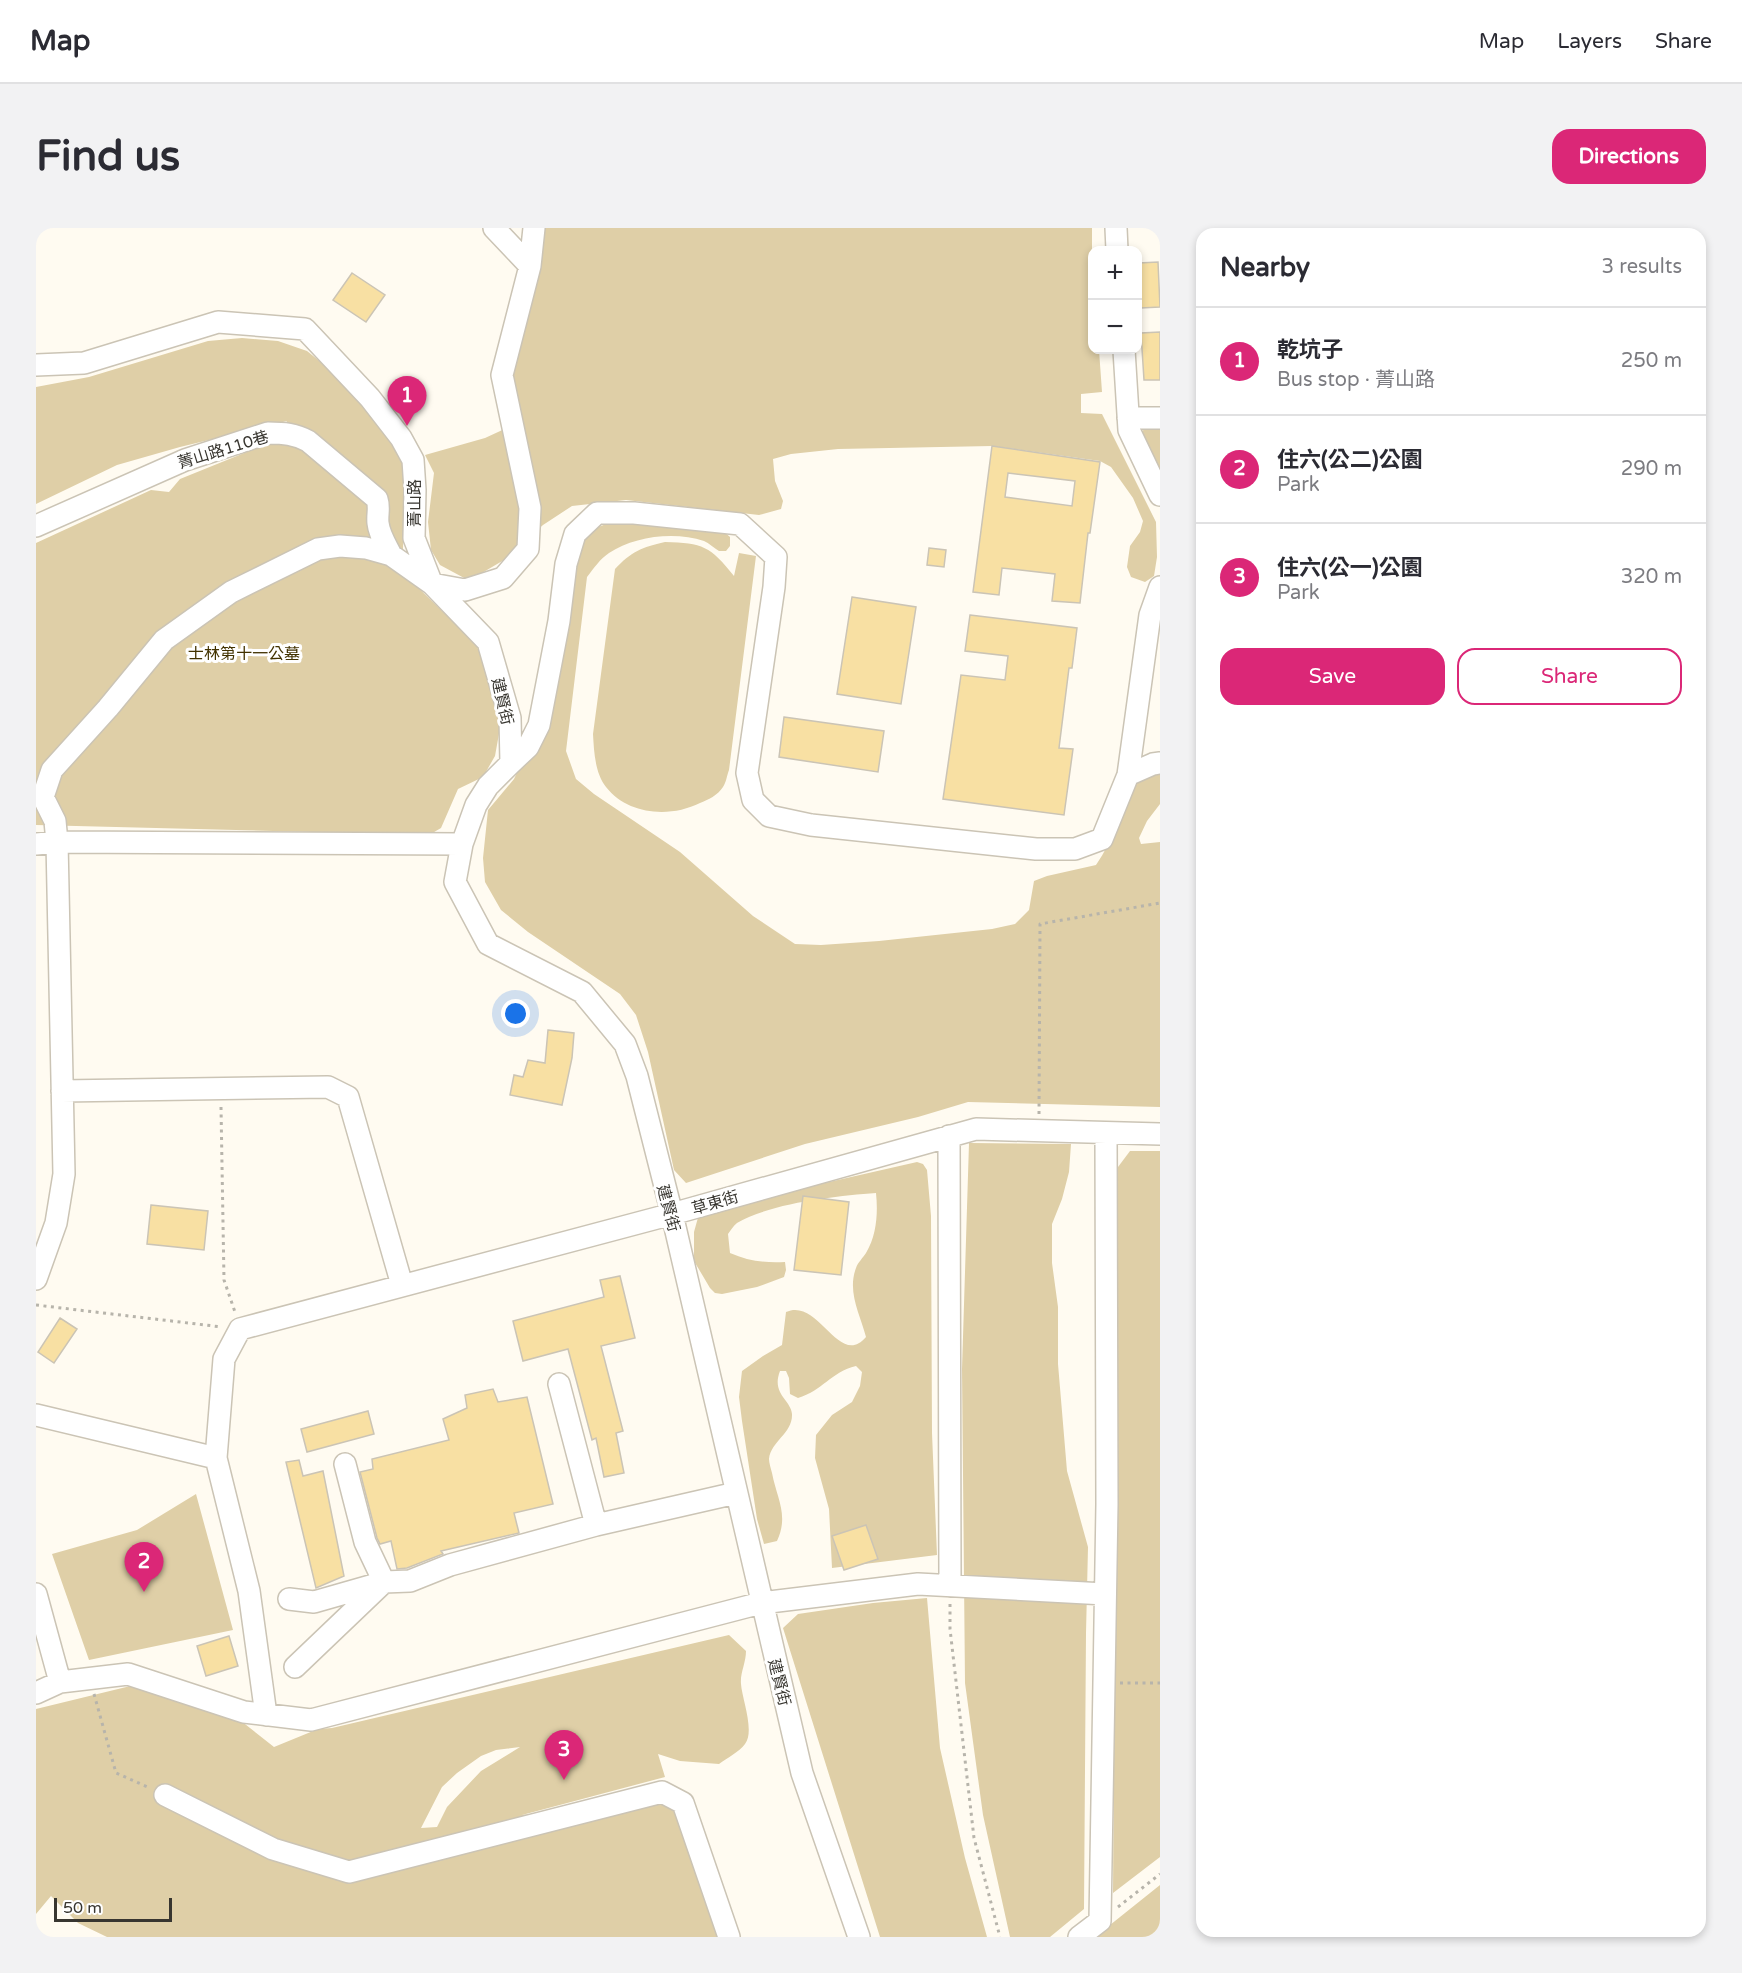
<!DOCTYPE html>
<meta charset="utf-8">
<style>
:root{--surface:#fff;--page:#f2f2f3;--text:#2b2b33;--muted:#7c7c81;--line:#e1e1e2;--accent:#db2777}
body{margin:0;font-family:"Varela Round","Noto Sans TC",sans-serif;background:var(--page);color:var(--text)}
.controls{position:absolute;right:18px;top:18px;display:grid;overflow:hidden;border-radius:12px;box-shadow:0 3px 9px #0003}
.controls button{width:54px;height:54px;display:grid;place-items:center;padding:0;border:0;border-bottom:2px solid var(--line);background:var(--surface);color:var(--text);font:30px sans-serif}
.scale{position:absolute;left:18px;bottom:15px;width:118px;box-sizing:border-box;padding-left:6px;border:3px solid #383630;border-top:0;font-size:16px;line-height:21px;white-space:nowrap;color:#383630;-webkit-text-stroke:4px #fff;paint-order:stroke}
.you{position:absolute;left:480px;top:786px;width:21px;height:21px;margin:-15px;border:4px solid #fff;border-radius:50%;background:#1a73e8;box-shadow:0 0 0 9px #1a73e833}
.badge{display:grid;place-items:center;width:39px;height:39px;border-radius:50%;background:var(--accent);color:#fff;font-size:20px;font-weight:700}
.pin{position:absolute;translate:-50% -50px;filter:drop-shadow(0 2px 3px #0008)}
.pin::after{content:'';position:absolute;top:32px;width:21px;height:18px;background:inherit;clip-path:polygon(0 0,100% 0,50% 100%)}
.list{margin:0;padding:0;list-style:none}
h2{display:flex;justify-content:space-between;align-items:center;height:78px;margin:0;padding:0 24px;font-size:26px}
h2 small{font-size:20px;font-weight:400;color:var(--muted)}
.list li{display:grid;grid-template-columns:39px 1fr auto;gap:18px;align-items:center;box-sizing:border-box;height:108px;padding:0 24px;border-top:2px solid var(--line)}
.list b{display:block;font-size:22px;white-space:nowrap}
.list p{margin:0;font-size:20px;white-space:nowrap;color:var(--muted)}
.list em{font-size:20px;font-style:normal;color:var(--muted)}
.actions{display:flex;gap:12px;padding:18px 24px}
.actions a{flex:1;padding:14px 0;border:2px solid var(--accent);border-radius:18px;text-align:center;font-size:21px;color:var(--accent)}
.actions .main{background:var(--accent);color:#fff}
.map{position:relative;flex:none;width:1124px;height:1709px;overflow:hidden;border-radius:18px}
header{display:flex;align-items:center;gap:36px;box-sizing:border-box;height:84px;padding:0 30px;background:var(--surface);border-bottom:2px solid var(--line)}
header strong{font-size:28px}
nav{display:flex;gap:33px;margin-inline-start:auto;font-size:21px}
.intro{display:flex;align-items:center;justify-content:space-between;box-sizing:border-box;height:144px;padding:0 36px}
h1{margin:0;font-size:42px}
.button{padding:15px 27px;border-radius:18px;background:var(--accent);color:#fff;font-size:21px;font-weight:700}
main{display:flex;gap:36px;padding:0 36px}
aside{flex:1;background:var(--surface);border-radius:18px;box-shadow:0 3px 9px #0003}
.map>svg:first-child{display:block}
</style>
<header>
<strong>Map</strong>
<nav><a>Map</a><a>Layers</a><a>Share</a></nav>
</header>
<div class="intro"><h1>Find us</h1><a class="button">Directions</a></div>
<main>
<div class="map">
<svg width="1124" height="1709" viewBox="0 0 1124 1709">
<rect width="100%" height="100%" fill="#fffbf1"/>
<path fill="#dfcfa7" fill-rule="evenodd" d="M504,0H1056V122H1063L1066,164L1045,166V185L1066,186L1120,294L1121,329L1118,348L1109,354L1095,349L1091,339L1094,318L1104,304L1107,293L1097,270L1075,239L1064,233L956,218L802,221L755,226L737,231L739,253L747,273L745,281L723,287L590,272L536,278L507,297L468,332L439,349L430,351L404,337L395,322L392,294L398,245L389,227L449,210L484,194L475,149Z
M206,110L242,113L271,123L297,144L343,193L361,217L370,247L366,344L438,414L461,452L466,489L459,528L447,549L422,561L405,600L393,607L0,597V315L115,262L133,264L144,251L238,213L251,193L144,219L81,237L0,276V159L53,149L172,113Z
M1114,198H1124V251L1110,220L1106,203Z
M570,296L620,297L686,302L694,309V318L690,323H683C678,320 673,315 668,313C639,303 598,308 573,325C564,331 558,340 551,349L530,523L540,551L558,566L644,624L717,688L759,716L785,717L843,713L956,701L979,696L993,682L998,653L1011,648L1060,637C1078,612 1085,581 1098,553L1124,542V576L1111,593L1103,610L1105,616L1124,614V879L932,874L882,889L769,916L650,955L638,942L612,824L600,787L584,766L492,704L465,682L449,654L447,630L452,582L478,551L514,475L542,321L550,304Z
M629,314C667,315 674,318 698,348L703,325L720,328L693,542C691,547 690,555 687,559C682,567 672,572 664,575C634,590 592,587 570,559C559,545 558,524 557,506L579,341C595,324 606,319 629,314Z
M933,915L1035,916L1033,944L1026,971L1016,996V1035L1022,1079V1136L1031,1243L1052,1319L1050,1405L1048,1681L1014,1709H974L947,1587L929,1455L926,1141Z
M1094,923H1124V1629L1077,1665L1082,939Z
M881,934L887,936L891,942L895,988L896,1205L901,1327L796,1340L793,1281L779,1230L780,1207L796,1187L816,1174L824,1158L826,1144L820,1138C795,1144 786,1163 762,1170L754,1166L753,1150L750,1143H744C735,1166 755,1172 756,1186C757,1205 735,1213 733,1231C733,1235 735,1241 736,1245C741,1271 753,1287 741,1313L728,1316L721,1291L706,1193L703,1169L706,1143L727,1128L746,1117L750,1084C783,1069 803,1141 830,1109C824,1086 811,1064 820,1040C822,1034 827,1030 830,1025C841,1007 842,984 840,965C800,968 735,975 701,995C697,998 695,1002 692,1006L694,1025C712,1033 729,1035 749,1034L750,1042L748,1049L721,1059L686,1066L679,1065L674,1060L658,1033V1004L663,986L710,973Z
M160,1266L197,1402L53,1432L16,1326L101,1302Z
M891,1370L904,1520L929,1630L951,1709H844L747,1400L762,1386L837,1375Z
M693,1407L710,1423C710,1435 704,1445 705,1456C706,1471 719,1503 709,1516C703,1524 691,1530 683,1536L644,1533L622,1526L629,1549L486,1587L637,1569L686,1709H71L42,1695L15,1668L0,1686V1481L119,1452L195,1485L238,1519L282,1501L296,1500ZM484,1519L445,1543L411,1579L401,1599L385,1600L406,1559L421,1545L445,1528L460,1522Z
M1124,1657V1709H1059Z"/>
<path fill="#f8e0a3" stroke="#cbc4b5" stroke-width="1.5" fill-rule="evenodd" d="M1122,34L1124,79L1105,80L1103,35Z
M316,45L349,67L330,94L297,72Z
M1124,104V152H1108L1105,105Z
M956,218L1064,234L1054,305H1052L1044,375L1016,373L1019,346L966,340L963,367L937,364ZM972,245L1039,253L1036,278L969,269Z
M893,320L910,322L908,339L891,337Z
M816,369L880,379L865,476L801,466Z
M934,387L1041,400L1036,440H1033L1023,520L1037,521L1028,587L907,571L925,447L969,452L972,428L929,423Z
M748,489L848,503L842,544L743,529Z
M512,802L538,805L536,830L526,877L474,867L478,847L487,849L492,832L509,835Z
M767,968L813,974L805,1047L758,1042Z
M115,977L172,983L168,1022L111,1016Z
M584,1048L599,1110L565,1118L587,1203L580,1205L588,1245L568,1249L560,1210L556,1212L532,1121L487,1133L477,1093L568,1069L564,1052Z
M24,1090L41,1101L18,1135L2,1124Z
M457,1161L462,1174L491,1169L517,1276L478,1285L483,1305L405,1323L407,1326L371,1340L361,1341L355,1313L344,1316L341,1310L324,1244L337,1241L336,1231L413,1212L407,1191L431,1180L429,1167Z
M332,1183L338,1206L271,1224L265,1201Z
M263,1232L267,1248L287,1243L308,1348L280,1360L250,1234Z
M830,1297L842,1331L808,1342L796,1308Z
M193,1408L202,1438L170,1448L161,1418Z"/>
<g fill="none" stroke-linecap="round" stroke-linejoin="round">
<defs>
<path id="minor" d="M458,0L494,38
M1080,0L1081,22
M1088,122L1093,202L1124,267
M0,137L48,135L182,94L269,101L334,170L365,210L377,232L379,262L378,310L396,356
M1092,190H1124
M0,298L149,232L232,205C248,205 259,206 272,213L341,271C344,280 341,286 342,295C343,306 350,317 355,327
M396,356L429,362L467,350L492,321L494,280L466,147L494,38L498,0
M475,535L492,519L503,497L523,393L530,336L539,306L561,285H598L704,296L740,329L738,359L711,545L717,572L733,588L775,597L1000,621H1039L1066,611L1092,547L1117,536L1124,535
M1092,547L1114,387L1124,359
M0,616L21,614L426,616
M26,863L292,859L312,869L366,1057
M913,908L914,1358
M0,1051L20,995L28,946L21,614L19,593L7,569L16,542L72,480L128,412L195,364L282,321L304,318L330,320L355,327L396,356L452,414L474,490L475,535L452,558L440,577L426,616L419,654L452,716L546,764L589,816L601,848L636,986L766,1545L823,1709
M523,1156L560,1297
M0,1187L180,1230
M0,1366L24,1454
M253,1371L278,1374L348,1354L374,1353L414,1337L560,1297L700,1265
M259,1439L348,1354L329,1314L309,1236
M0,1465L24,1454L92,1446L208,1484L275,1492L725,1375L882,1356L1069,1366
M230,1487L213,1363L180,1230L188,1131L204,1101L636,986L940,901L1124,906
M129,1567L237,1621L313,1644L626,1564L647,1575L693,1709
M1043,1709L1064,1693L1071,1276L1070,905"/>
</defs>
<use href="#minor" stroke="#cbc4b5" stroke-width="24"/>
<path stroke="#b7b4ab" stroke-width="3" stroke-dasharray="3 4.5" stroke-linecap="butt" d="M185,879L188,1052L199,1084
M1003,886L1004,696L1124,675
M0,1077L186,1099
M914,1376V1401L938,1610L964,1709
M1084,1455H1124
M58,1466L80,1545L114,1560
M1082,1679L1124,1646"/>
<use href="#minor" stroke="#fff" stroke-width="21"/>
</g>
<g text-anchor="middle" stroke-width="6" stroke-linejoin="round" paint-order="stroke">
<g font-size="16" fill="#383630" stroke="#fff">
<text transform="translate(187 221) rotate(-17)" y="6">菁山路110巷</text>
<text transform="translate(378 275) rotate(-90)" y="6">菁山路</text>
<text transform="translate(467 473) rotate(77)" y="6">建賢街</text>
<text transform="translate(679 974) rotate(-16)" y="6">草東街</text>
<text transform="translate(633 980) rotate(75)" y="6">建賢街</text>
<text transform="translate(744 1454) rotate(76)" y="6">建賢街</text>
</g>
<g font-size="16" fill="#423200" stroke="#fff">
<text x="208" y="431">士林第十一公墓</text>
</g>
</g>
</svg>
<div class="controls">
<button>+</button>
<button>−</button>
</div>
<div class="scale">50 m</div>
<div class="you"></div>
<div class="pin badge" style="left:371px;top:198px">1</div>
<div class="pin badge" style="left:108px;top:1364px">2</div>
<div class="pin badge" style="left:528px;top:1552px">3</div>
</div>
<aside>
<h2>Nearby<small>3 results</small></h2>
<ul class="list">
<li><span class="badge">1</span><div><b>乾坑子</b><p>Bus stop · 菁山路</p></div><em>250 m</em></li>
<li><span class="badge">2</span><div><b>住六(公二)公園</b><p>Park</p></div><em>290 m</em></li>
<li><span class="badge">3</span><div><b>住六(公一)公園</b><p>Park</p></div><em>320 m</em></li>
</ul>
<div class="actions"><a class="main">Save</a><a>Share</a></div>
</aside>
</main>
